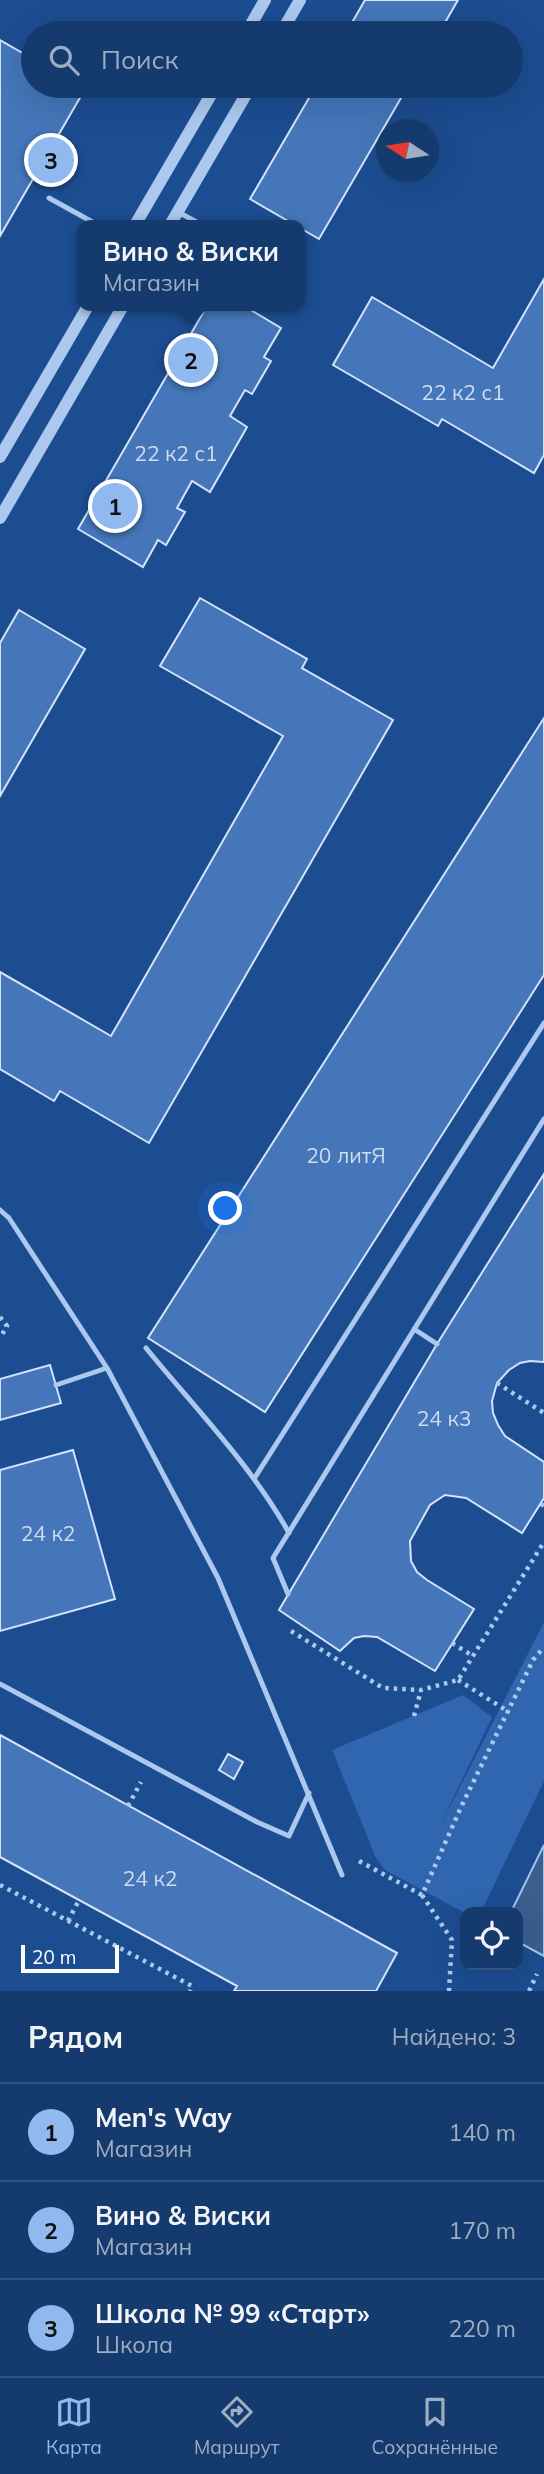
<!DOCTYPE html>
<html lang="ru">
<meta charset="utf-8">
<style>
:root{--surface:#153a6d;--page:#224575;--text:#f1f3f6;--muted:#9dadc2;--line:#345480;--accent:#90b9f0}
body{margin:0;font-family:Mulish,sans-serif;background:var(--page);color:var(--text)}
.controls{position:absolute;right:21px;bottom:21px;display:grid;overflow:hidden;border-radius:14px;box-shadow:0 7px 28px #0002}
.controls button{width:63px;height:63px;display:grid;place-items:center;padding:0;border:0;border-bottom:2px solid var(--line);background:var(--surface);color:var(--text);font:35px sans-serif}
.compass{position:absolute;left:376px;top:119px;width:63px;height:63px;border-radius:50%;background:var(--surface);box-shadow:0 7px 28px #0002;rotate:282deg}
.scale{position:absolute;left:21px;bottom:18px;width:98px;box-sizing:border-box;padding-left:7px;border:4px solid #fff;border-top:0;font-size:19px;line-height:24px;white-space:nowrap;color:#fff;-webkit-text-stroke:5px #1c4d91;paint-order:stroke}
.you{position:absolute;left:226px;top:1209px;width:24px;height:24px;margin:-18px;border:5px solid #fff;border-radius:50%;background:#1a73e8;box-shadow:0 0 0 10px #1a73e833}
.badge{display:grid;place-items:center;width:46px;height:46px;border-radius:50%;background:var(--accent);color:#111;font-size:23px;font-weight:700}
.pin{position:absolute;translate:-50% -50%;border:4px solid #fff;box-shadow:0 2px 7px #0006}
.popup{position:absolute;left:77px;top:220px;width:228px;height:91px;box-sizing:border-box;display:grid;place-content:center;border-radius:14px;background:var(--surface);filter:drop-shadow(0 2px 5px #0005);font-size:23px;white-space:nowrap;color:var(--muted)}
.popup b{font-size:26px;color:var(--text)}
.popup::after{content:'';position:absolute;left:50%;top:100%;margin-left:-14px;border:14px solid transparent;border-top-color:var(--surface)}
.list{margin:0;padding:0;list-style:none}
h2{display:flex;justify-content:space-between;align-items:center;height:91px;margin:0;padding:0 28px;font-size:30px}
h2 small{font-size:23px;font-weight:400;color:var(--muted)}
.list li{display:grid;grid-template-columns:46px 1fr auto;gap:21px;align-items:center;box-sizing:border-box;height:98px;padding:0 28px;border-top:2px solid var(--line)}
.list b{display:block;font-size:26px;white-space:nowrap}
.list p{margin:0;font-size:23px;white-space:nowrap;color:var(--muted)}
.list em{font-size:23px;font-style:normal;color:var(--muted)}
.icon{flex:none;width:38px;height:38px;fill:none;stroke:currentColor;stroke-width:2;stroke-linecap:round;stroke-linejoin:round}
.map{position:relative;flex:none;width:544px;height:1991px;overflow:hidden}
.search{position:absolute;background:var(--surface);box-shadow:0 7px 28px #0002;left:21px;right:21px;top:21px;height:77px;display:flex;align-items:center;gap:18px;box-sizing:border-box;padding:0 24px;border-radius:38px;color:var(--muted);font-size:26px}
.sheet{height:385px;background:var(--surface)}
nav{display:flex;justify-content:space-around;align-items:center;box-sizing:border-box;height:98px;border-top:2px solid var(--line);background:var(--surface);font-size:19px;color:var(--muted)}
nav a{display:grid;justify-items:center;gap:4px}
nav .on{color:var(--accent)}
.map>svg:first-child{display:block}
</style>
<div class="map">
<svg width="544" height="1991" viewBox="0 0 544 1991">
<rect width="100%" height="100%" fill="#1c4d91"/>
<path fill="#2f66af" d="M544,1622V1781L481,1912L465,1913L385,1870L376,1858L332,1750L463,1695L492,1717L437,1832Z"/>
<path fill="#3b5e8f" stroke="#9fc3f0" stroke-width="2" d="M544,1845V1956L518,1942V1912H511Z"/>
<path fill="#4476b9" stroke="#d2e3fa" stroke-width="2" d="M365,0H458L439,33H346Z
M0,40L33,59V86H80L85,89L0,236Z
M316,86H408L319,239L300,228V225H295L250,199Z
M544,279V455L534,473L442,419L438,426L333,365L372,297L493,368Z
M207,306H244L281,328L264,357L271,361L252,394L245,390L230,416L247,427L210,492L192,481L177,508L185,512L166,545L158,540L143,567L78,529Z
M200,598L307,659L302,668L393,720L149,1143L60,1091L54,1101L0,1069V972L111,1036L283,736L160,666Z
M19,610L85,649L0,796V643Z
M544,718V975L265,1412L148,1338Z
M544,1174V1362L530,1361L520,1363L509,1370L497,1383L492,1401L493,1413L498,1425L505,1436L544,1462V1498L522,1533L466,1498L445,1495L430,1505L410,1541L411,1561L417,1572L427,1580L474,1609L435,1671L377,1637L364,1636L354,1638L340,1651L279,1610L437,1344Z
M50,1365L61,1403L0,1420V1379Z
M73,1450L115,1599L0,1631V1470Z
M0,1735L397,1953L376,1991H234L237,1986L0,1857Z
M228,1754L243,1762L234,1779L219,1770Z"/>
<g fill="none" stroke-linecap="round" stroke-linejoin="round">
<path stroke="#acc8ee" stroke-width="4.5" stroke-dasharray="3.5 5" stroke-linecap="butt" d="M0,1317L7,1326L0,1338
M497,1383L544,1413
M541,1504L544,1506
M291,1631L383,1688L421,1690L458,1680L544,1542
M452,1643L473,1656
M458,1680L509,1712
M414,1716L421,1690
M128,1806L141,1782
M359,1861L422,1895L462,1805L533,1660L544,1647
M0,1885L192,1986L190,1991
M422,1895L452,1940L449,1991
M68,1921L79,1900
M529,1991L537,1974"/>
<path stroke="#acc8ee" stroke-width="5" d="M49,198L98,225
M178,212L202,225
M0,1210L9,1218L107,1368L218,1578L342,1875
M414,1329L437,1344
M146,1348C194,1407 252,1466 289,1533
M56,1385L107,1368
M254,1479L544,1023
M288,1594L273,1558L544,1119
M0,1684L257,1822L289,1836L309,1793"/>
<path stroke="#acc8ee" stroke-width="12" d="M246,33L265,0
M281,33L300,0
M135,225L216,86
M170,225L251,86
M0,457L88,306
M0,518L123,306"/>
</g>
<g text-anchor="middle" stroke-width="6" stroke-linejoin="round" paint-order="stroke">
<g font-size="21" fill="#d0ddee">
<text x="463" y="400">22 к2 с1</text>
<text x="176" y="461">22 к2 с1</text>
<text x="346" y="1163">20 литЯ</text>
<text x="444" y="1426">24 к3</text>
<text x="48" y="1541">24 к2</text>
<text x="150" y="1886">24 к2</text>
</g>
</g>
</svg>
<div class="controls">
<button><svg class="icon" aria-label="locate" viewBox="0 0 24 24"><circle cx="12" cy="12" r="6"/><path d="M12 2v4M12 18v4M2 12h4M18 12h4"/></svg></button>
</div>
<svg class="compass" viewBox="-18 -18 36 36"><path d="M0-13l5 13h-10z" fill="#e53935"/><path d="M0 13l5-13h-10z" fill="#9dadc2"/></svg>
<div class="scale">20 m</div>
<div class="you"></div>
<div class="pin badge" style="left:115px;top:506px">1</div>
<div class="pin badge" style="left:191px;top:360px">2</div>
<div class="popup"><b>Вино &amp; Виски</b>Магазин</div>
<div class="pin badge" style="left:51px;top:160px">3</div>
<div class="search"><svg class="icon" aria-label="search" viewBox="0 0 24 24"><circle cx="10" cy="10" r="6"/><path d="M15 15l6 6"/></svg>Поиск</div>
</div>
<section class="sheet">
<h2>Рядом<small>Найдено: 3</small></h2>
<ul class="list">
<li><span class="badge">1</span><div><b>Men's Way</b><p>Магазин</p></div><em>140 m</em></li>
<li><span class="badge">2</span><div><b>Вино &amp; Виски</b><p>Магазин</p></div><em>170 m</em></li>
<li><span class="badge">3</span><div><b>Школа № 99 «Старт»</b><p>Школа</p></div><em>220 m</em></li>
</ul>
</section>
<nav>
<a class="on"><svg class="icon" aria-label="map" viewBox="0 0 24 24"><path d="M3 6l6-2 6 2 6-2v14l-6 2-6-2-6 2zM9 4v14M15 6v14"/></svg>Карта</a>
<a><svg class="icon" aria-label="directions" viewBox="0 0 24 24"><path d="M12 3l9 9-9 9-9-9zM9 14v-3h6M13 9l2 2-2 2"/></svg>Маршрут</a>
<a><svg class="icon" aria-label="saved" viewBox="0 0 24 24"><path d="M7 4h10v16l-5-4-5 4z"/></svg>Сохранённые</a>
</nav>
